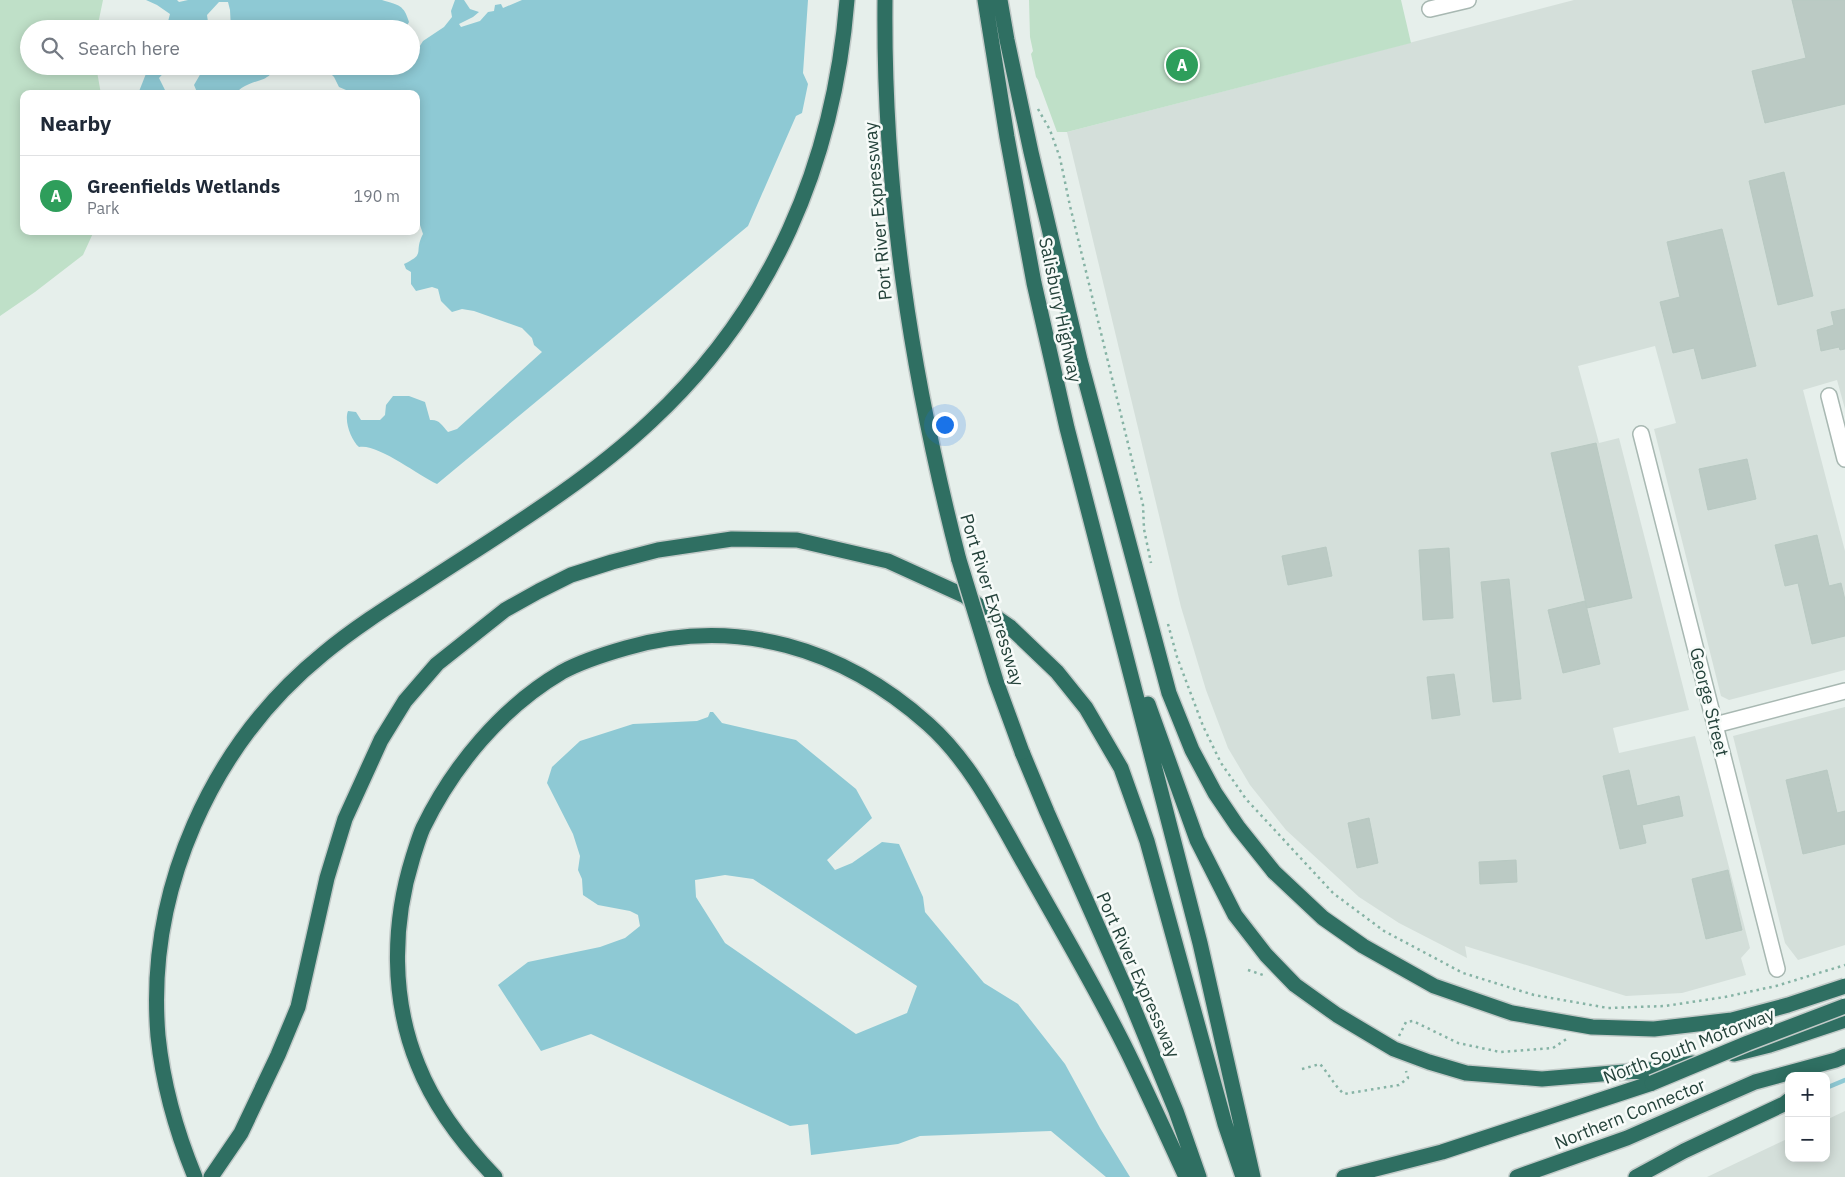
<!DOCTYPE html>
<meta charset="utf-8">
<style>
:root{--surface:#fff;--page:#f2f2f3;--text:#1f2937;--muted:#747a83;--line:#e0e1e3;--accent:#db2777}
body{margin:0;font-family:"IBM Plex Sans",sans-serif;background:var(--page);color:var(--text)}
.controls{position:absolute;right:15px;bottom:15px;display:grid;overflow:hidden;border-radius:10px;box-shadow:0 2px 12px #0003}
.controls button{width:45px;height:45px;display:grid;place-items:center;padding:0;border:0;border-bottom:1px solid var(--line);background:var(--surface);color:var(--text);font:25px sans-serif}
.you{position:absolute;left:944px;top:424px;width:18px;height:18px;margin:-12px;border:4px solid #fff;border-radius:50%;background:#1a73e8;box-shadow:0 0 0 8px #1a73e833}
.badge{display:grid;place-items:center;width:32px;height:32px;border-radius:50%;background:var(--accent);color:#fff;font-size:16px;font-weight:700}
.pin{position:absolute;translate:-50% -50%;border:2px solid #fff;box-shadow:0 1px 5px #0006}
.list{margin:0;padding:0;list-style:none}
h2{display:flex;justify-content:space-between;align-items:center;height:65px;margin:0;padding:0 20px;font-size:21px}
h2 small{font-size:16px;font-weight:400;color:var(--muted)}
.list li{display:grid;grid-template-columns:32px 1fr auto;gap:15px;align-items:center;box-sizing:border-box;height:80px;padding:0 20px;border-top:1px solid var(--line)}
.list b{display:block;font-size:19px;white-space:nowrap}
.list p{margin:0;font-size:16px;white-space:nowrap;color:var(--muted)}
.list em{font-size:16px;font-style:normal;color:var(--muted)}
.icon{flex:none;width:28px;height:28px;fill:none;stroke:currentColor;stroke-width:2;stroke-linecap:round;stroke-linejoin:round}
.map{position:relative;flex:none;width:1845px;height:1177px;overflow:hidden}
.search{position:absolute;background:var(--surface);box-shadow:0 2px 12px #0003;left:20px;top:20px;width:400px;height:55px;display:flex;align-items:center;gap:12px;box-sizing:border-box;padding:0 18px;border-radius:28px;color:var(--muted);font-size:19px}
.panel{position:absolute;background:var(--surface);box-shadow:0 2px 12px #0003;left:20px;top:90px;width:400px;height:145px;border-radius:10px}
.map>svg:first-child{display:block}
</style>
<div class="map">
<svg width="1845" height="1177" viewBox="0 0 1845 1177">
<rect width="100%" height="100%" fill="#e6efeb"/>
<path fill="#d4dfda" d="M1574,0H1845V409L1837,380L1803,390L1845,551V670L1729,700L1721,696L1654,429L1676,423L1655,346L1578,366L1599,443L1619,438L1689,710L1613,728L1619,753L1695,736L1750,948L1741,958L1746,975L1682,993L1626,996L1465,946L1467,958L1399,923L1359,897L1286,830L1250,785L1228,748L1206,690L1181,607L1067,132Z
M1845,707V945L1798,960L1785,943L1733,736Z
M1845,1111V1177H1707L1789,1138V1158H1826V1120Z"/>
<path fill="#bfe0c8" d="M0,0H103L97,29H29V66H96L101,94H24V231H94L83,255L35,292L0,316Z
M1029,0H1401L1411,43L1067,132H1057L1038,80L1036,77L1031,54L1033,51L1030,37Z"/>
<path fill="#8ec9d4" fill-rule="evenodd" d="M146,0H177L179,2L188,0H382C399,5 404,5 409,22L405,29H231L230,10L228,2H219L207,15L209,29H166L170,14L157,5Z
M455,0H464L470,9L479,12L473,17L459,24L461,27L480,21L488,12L494,11L495,5L501,4L503,8L522,0H808L803,73L808,84L802,113L796,116L748,226L437,484C418,475 377,443 359,447C351,440 344,421 348,411L356,412L361,420H380L385,415L386,405L393,396H409L425,402L430,420C439,419 442,425 448,432L457,429L542,352L534,345L532,338L522,328L474,311L462,309L452,312L441,301L438,289L432,287L416,291L411,284V272L406,269L404,264C427,253 413,253 423,234L419,222L416,220V94H345L346,90L339,87L334,77L330,73L331,66H377L376,74L384,66H411V44L418,49L423,41L444,27L452,17L451,11Z
M149,66H170L159,78L166,92L165,94H138Z
M205,66H278C265,83 261,78 245,86C240,88 237,93 232,94C221,96 212,89 202,94L197,92L194,85Z
M710,712H713L722,723L796,740L856,789L872,818L827,860L835,870L852,863L882,842L899,844L923,897L925,912L984,983L1018,1004L1065,1064L1100,1128L1130,1177H1106L1051,1131L920,1136L898,1144L811,1155L808,1124L790,1126L591,1034L541,1051L498,985L528,962L600,947L625,938L640,926L638,915L630,911L598,905L583,895L582,879L578,870L580,856L573,834L547,783L552,767L580,741L633,724L697,721L708,717ZM725,875L753,879L917,986L907,1013L856,1034L725,943L696,897L695,880Z"/>
<g fill="none" stroke-linecap="round" stroke-linejoin="round">
<path stroke="#8ec9d4" stroke-width="4.5" d="M1826,1088L1845,1080"/>
</g>
<path fill="#bbcac4" stroke="#b8c9c2" d="M1792,0H1845V104L1765,123L1752,71L1806,58Z
M1784,172L1813,296L1778,305L1749,181Z
M1722,229L1756,366L1702,379L1694,348L1673,353L1660,302L1680,297L1667,242Z
M1845,309V349L1840,350L1839,347L1821,351L1817,330L1834,325L1831,312Z
M1596,443L1632,598L1587,608L1551,453Z
M1747,459L1756,499L1708,510L1699,469Z
M1817,535L1829,586L1841,583L1845,600V636L1812,644L1798,583L1785,586L1775,545Z
M1326,547L1332,576L1288,585L1282,556Z
M1449,548L1453,618L1423,620L1419,550Z
M1509,579L1521,699L1493,702L1481,582Z
M1585,601L1600,664L1563,673L1548,610Z
M1454,674L1460,715L1432,719L1427,677Z
M1629,770L1637,806L1679,796L1683,816L1642,825L1646,843L1620,849L1603,776Z
M1827,770L1837,813L1845,811V844L1803,854L1786,780Z
M1369,818L1378,863L1357,868L1348,823Z
M1516,860L1517,882L1480,884L1479,862Z
M1728,870L1742,930L1706,939L1692,879Z"/>
<g fill="none" stroke-linecap="round" stroke-linejoin="round">
<defs>
<path id="minor" d="M1430,9L1468,0
M1829,396L1845,459
M1641,434L1777,969
M1715,725L1845,691"/>
<path id="highway" d="M885,0C883,192 911,374 959,560
M985,0L1007,137L1034,283L1067,428L1200,943L1253,1177
M1000,0L1007,40L1031,152L1080,360L1169,693L1192,750L1215,793L1238,827L1274,872
M1148,704L1197,840L1235,915L1266,955L1295,985L1337,1015L1394,1049L1429,1062L1466,1073L1542,1079L1660,1069L1692,1063
M1022,752L1047,812L1130,999L1176,1111L1199,1177
M1734,1054L1770,1045L1845,1020
M195,1177C176,1131 163,1085 158,1036C146,891 211,745 323,654C353,629 386,608 419,587C498,535 582,486 651,421C772,309 834,163 847,0
M211,1177L241,1133L278,1055L298,1007L327,878L345,819L381,740L405,701L437,664L505,610L539,591L571,575L612,562L658,550L732,539L797,540L888,561L965,596L1010,627L1057,672L1086,708L1121,768L1147,841L1225,1124L1243,1177
M495,1177C463,1144 435,1108 418,1065C391,999 392,924 413,857C416,848 419,837 423,828C453,766 502,707 562,672C582,661 605,654 626,648C737,616 843,648 928,724C973,764 1000,822 1030,874C1063,933 1098,992 1128,1053C1148,1094 1167,1136 1186,1177
M1344,1177L1442,1152L1652,1083
M1517,1177L1627,1138L1755,1082L1836,1060L1845,1056
M1636,1177L1684,1151L1784,1104L1789,1100"/>
</defs>
<use href="#minor" stroke="#a8b8b2" stroke-width="18"/>
<use href="#highway" stroke="#c2cac8" stroke-width="18"/>
<path stroke="#86b3a5" stroke-width="2.5" stroke-dasharray="2.5 4" stroke-linecap="butt" d="M1038,109L1050,130L1060,158L1070,206L1143,505L1144,529L1151,563
M1168,624L1177,657L1203,726L1221,763L1246,799L1333,893L1384,931L1463,973L1534,995L1608,1008L1665,1006L1725,997L1776,986L1845,965
M1248,970L1263,975
M1399,1036L1406,1022L1413,1021L1458,1043L1500,1052L1553,1048L1568,1038
M1302,1069L1320,1064C1329,1074 1334,1085 1344,1094L1399,1085L1408,1078L1406,1071"/>
<use href="#minor" stroke="#fff" stroke-width="15"/>
<use href="#highway" stroke="#2f6f62" stroke-width="15"/>
<defs>
<path id="highway-bridge" d="M959,560L996,681L1022,752
M1274,872L1323,918L1363,946L1434,986L1512,1013L1592,1027L1654,1029L1732,1020L1788,1005L1845,986
M1652,1083L1748,1043L1845,1006"/>
</defs>
<use href="#highway-bridge" stroke="#c2cac8" stroke-width="18" stroke-linecap="butt"/>
<use href="#highway-bridge" stroke="#2f6f62" stroke-width="15"/>
</g>
<g text-anchor="middle" stroke-width="5" stroke-linejoin="round" paint-order="stroke">
<g font-size="18" fill="#24423a" stroke="#f7fbf9">
<text transform="translate(878 211) rotate(-95)" y="6">Port River Expressway</text>
<text transform="translate(1060 310) rotate(78)" y="6">Salisbury Highway</text>
<text transform="translate(992 600) rotate(73)" y="6">Port River Expressway</text>
<text transform="translate(1709 702) rotate(76)" y="6">George Street</text>
<text transform="translate(1138 975) rotate(66)" y="6">Port River Expressway</text>
<text transform="translate(1689 1046) rotate(-21)" y="6">North South Motorway</text>
<text transform="translate(1630 1114) rotate(-22)" y="6">Northern Connector</text>
</g>
</g>
</svg>
<div class="controls">
<button>+</button>
<button>−</button>
</div>
<div class="you"></div>
<div class="pin badge" style="left:1182px;top:65px;background:#2e9e5b">A</div>
<div class="search"><svg class="icon" aria-label="search" viewBox="0 0 24 24"><circle cx="10" cy="10" r="6"/><path d="M15 15l6 6"/></svg>Search here</div>
<section class="panel">
<h2>Nearby<small></small></h2>
<ul class="list">
<li><span class="badge" style="background:#2e9e5b">A</span><div><b>Greenfields Wetlands</b><p>Park</p></div><em>190 m</em></li>
</ul>
</section>
</div>
